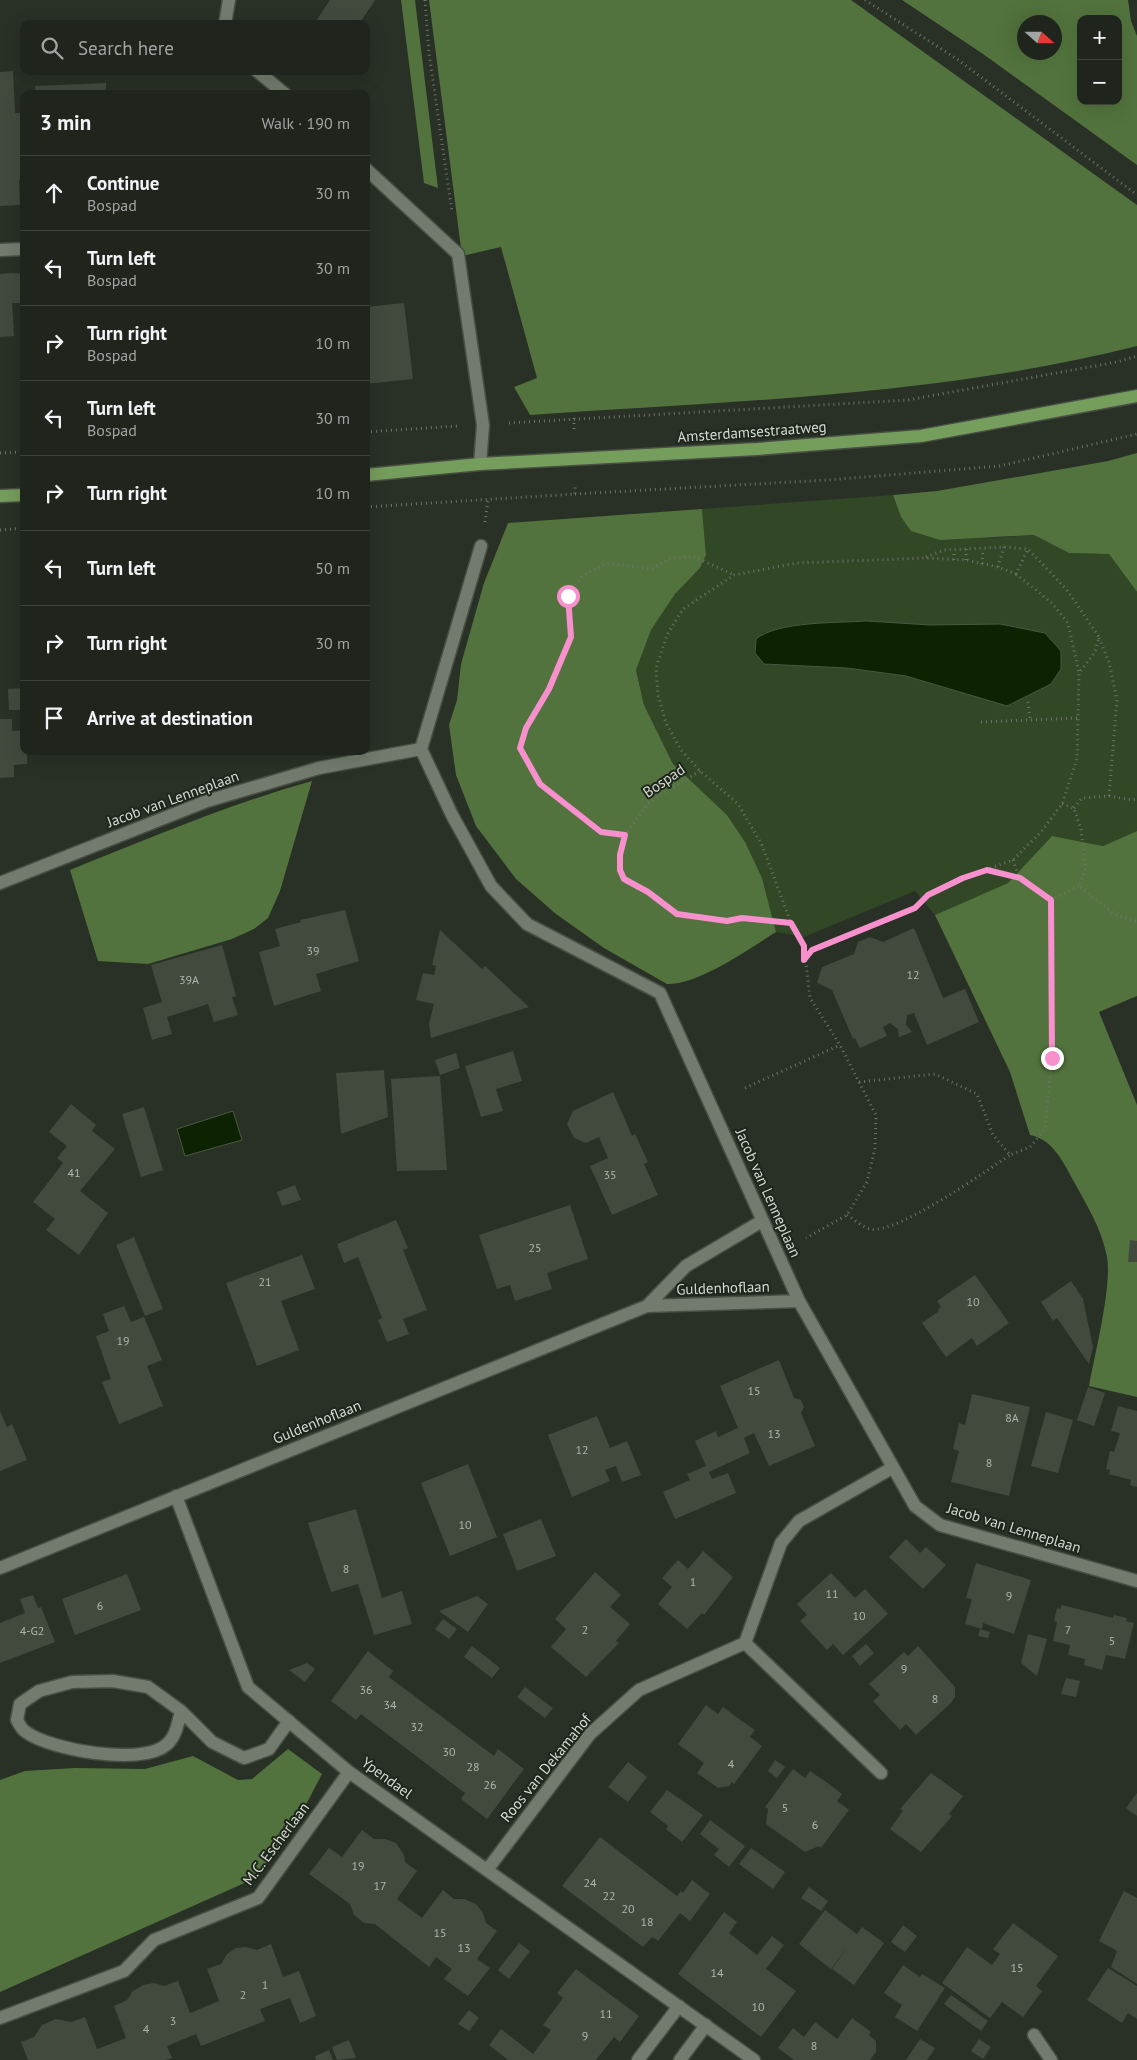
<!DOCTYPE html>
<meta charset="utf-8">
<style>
:root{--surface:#1f241c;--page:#2c3029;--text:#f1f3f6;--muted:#a1a4a3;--line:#3c413b}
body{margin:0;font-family:"PT Sans",sans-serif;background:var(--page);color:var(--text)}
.controls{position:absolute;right:15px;top:15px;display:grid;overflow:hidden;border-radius:10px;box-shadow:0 5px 20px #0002}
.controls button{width:45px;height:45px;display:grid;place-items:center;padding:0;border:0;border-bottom:1px solid var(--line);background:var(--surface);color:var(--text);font:25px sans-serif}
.compass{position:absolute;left:1017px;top:15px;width:45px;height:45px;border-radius:50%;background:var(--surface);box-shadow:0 5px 20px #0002;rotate:111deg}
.stop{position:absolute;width:15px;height:15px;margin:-11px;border:4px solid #f790cd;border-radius:50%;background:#fff}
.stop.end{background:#f790cd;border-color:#fff;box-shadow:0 1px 5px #0008}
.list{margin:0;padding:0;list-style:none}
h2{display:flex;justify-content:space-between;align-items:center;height:65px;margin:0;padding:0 20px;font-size:21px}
h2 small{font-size:16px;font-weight:400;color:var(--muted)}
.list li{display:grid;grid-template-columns:32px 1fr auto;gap:15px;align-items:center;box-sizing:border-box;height:75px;padding:0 20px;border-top:1px solid var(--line)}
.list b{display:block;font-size:19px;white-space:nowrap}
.list p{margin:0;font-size:16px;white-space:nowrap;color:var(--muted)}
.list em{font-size:16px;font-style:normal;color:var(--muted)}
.icon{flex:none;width:28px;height:28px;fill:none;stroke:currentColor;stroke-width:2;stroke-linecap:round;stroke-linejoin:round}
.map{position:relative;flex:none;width:1137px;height:2060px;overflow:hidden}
.search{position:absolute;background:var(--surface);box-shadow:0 5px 20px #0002;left:20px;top:20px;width:350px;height:55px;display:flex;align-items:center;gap:12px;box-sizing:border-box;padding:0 18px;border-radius:10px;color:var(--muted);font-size:19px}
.panel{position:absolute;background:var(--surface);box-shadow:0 5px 20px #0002;left:20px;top:90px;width:350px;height:665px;border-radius:10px}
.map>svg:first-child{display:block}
</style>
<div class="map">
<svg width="1137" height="2060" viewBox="0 0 1137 2060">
<rect width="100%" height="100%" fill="#293025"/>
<path fill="#324725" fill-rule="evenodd" d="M893,495L901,517L990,538L1034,535L1069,553L1109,554L1137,592V831L1103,846L1052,836L1008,883L935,915L915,891L804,937L776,932L762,878L727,815L673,764L644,705L636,669L651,630L675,594L700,568L706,555L702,509ZM867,621L930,625L1027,695L1011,705H1004L905,676L847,668L764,664L755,653L763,633L789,627Z"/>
<path fill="#52733d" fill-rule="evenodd" d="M401,0H415L438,188L424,183Z
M429,0H851L1137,205V346C940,396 732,401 530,415L514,387L537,378L501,247L462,256Z
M902,0H1128L1131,21L1137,36V165L983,54ZM1081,19H1118V101H1081ZM1024,22H1054V52H1024Z
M1137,453V592L1109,554L1069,553L1034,535L940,540L911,531L901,517L893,495L937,491L1108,461Z
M702,509L706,555L700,568L675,594L651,630L636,670L644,705L673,764L727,815L745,842L762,878L776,932C749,949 698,985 667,984L604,948L556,914L516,879L476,826L456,775L449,725L457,700L461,664L484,583L508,523Z
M312,781L280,891L268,918L254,929L232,939L148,964L98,961L70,870C150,838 230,804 312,781Z
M1137,831V996L1099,1012L1137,1105V1397L1089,1386C1095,1353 1112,1287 1107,1257C1102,1229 1086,1204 1073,1180C1062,1160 1053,1140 1030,1135L1010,1072L935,915L1008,883L1052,836L1103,846Z
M288,1749L322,1774C299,1818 285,1847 249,1881L0,1992V1780L25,1771L75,1768L145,1769L193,1756L238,1780L252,1779Z"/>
<path fill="#0c2200" stroke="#48593f" d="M867,621L930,625L1000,624L1045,633L1061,651V669L1051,684L1007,706L906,676L847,668L764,664L755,653L756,639C778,621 838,623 867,621Z
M233,1111L242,1140L185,1156L177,1129Z"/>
<path fill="#424a3e" d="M330,0H375L359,24H314Z
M13,71L15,113H24V179L19,180L20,205L0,206V72Z
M106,83V94H36L35,86Z
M11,273L24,274V303H12L14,336L0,337V274Z
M404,303L413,379L366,384V307Z
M24,688V710H9L8,689Z
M0,719H12V731L24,730V751H27V764L14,765V777L0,778Z
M345,910L359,961L316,974L321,991L274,1006L259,952L280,946L275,929L301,922L300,920Z
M914,928L943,998L965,989L979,1022L927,1045L914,1013L907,1015L906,1025L912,1032L899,1037L898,1029L890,1023L883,1027L887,1036L860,1048L855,1038L853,1039L832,990L817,983L822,967L854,954L858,942L870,937L883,942Z
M440,930L482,969L485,966L529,1007L431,1038L429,1024L434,1004L416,1000L423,973L434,975L436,966L432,965Z
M222,945L236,996L232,997L238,1015L214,1022L208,1004L167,1017L172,1034L152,1040L143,1008L162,1002L151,965Z
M513,1051L522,1081L496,1089L503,1111L481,1117L465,1066Z
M456,1053L460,1068L440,1075L435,1060Z
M384,1070L388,1117L341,1134L336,1073Z
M440,1076L447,1170L397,1171L391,1079Z
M613,1092L632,1136L635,1134L648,1162L644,1164L658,1195L612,1215L590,1166L608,1158L599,1137L586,1143L574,1138L567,1124L573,1111Z
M71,1104L96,1125L92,1131L115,1149L80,1191L108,1213L79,1255L46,1230L55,1219L33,1202L63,1163L57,1158L67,1146L49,1132Z
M144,1107L163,1170L141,1177L122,1114Z
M295,1185L301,1200L282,1206L277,1192Z
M570,1205L588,1259L547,1273L552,1289L515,1301L510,1285L497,1289L479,1235Z
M396,1220L408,1248L403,1250L427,1310L403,1319L409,1334L387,1342L378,1320L382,1318L358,1257L344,1263L337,1244Z
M134,1237L163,1309L145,1316L116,1245Z
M1130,1240L1137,1241V1262H1128Z
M302,1255L315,1289L281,1301L299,1350L257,1366L226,1283Z
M975,1275L1009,1323L977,1346L972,1338L946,1357L922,1323L939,1311L938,1309L941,1307L937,1301Z
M1071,1281L1083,1299L1093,1347L1089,1364L1057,1318L1053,1321L1041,1302Z
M124,1306L131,1322L144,1317L162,1360L147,1366L163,1406L119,1424L102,1382L111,1379L96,1336L109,1331L103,1314Z
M779,1360L794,1398L801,1400L804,1407L801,1413L815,1446L769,1466L754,1433L744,1438L750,1453L709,1472L712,1479L728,1473L736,1493L675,1519L663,1492L690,1480L687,1474L706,1466L695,1441L716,1431L718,1437L738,1428L720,1386Z
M1088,1387L1105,1393L1094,1426L1077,1420Z
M972,1394L1030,1407L1009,1496L951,1482L959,1451L953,1449L959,1423L965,1425Z
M1118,1406L1137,1411V1487L1130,1485L1131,1480L1109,1474L1110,1470L1106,1469L1110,1451L1114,1452L1120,1433L1111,1431Z
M0,1411L7,1427L12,1424L27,1460L0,1471Z
M1046,1412L1073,1420L1058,1473L1031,1466Z
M597,1416L610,1448L627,1441L641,1475L622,1482L616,1466L605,1470L610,1481L572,1497L548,1435Z
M468,1464L497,1537L450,1556L421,1483Z
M356,1509L382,1598L402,1591L412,1624L374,1635L358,1584L331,1592L308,1523Z
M541,1519L556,1556L517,1571L503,1534Z
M906,1539L920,1553L926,1547L946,1565L923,1589L889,1557Z
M703,1551L733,1577L704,1615L702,1613L687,1629L658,1604L672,1587L662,1578L678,1560L688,1569Z
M976,1563L1031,1580L1014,1634L983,1623L982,1629L965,1624L972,1599L966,1598Z
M595,1572L621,1595L610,1607L630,1624L616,1641L619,1643L586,1677L551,1647L566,1629L555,1619Z
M831,1573L855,1598L865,1589L888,1614L843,1655L833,1644L827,1650L800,1621L807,1615L797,1604Z
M127,1574L141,1610L75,1635L62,1599Z
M33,1595L38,1608L41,1607L55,1642L0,1663V1623L25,1613L20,1599Z
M477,1596L488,1604L468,1632L439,1611Z
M1062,1605L1113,1618L1114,1615L1127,1618L1126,1621L1134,1623L1125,1659L1106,1655L1102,1670L1084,1665L1085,1659L1068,1655L1070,1645L1053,1641L1057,1622L1054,1621L1057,1608L1060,1609Z
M443,1619L457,1629L449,1639L435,1629Z
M980,1629L990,1632L988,1638L978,1636Z
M1028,1634L1047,1639L1037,1676L1021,1663Z
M866,1644L874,1653L860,1666L852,1656Z
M472,1646L500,1668L492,1678L464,1657Z
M918,1646L955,1687V1697L951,1703L916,1735L906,1724L900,1730L873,1701L880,1695L869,1684L904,1652L908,1656Z
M368,1651L393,1671L389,1677L441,1716L494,1756L498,1749L524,1769L487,1819L461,1799L465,1793L387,1734L361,1714L356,1720L331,1701Z
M307,1663L315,1669L305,1682L289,1670Z
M1066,1678L1080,1681L1076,1697L1061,1694Z
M525,1687L553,1708L545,1718L517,1697Z
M706,1705L718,1714L723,1707L739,1719L755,1730L750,1737L762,1746L734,1784L732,1782L729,1786L718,1788L697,1773L704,1763L678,1744Z
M775,1760L785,1767L777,1778L768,1771Z
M628,1762L647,1777L628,1802L608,1787Z
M793,1769L805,1778L810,1771L826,1782L842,1794L837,1801L849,1810L821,1848L819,1846L805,1852L766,1824L768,1809L765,1807Z
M931,1773L963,1796L949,1814L952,1816L921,1852L890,1829L903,1811L900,1809Z
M667,1790L703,1815L682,1842L666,1829L668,1826L650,1812Z
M1137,1793V1816L1126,1808Z
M710,1820L745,1846L729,1867L714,1855L719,1849L700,1834Z
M362,1830L374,1839H385L396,1843L404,1855L405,1862L417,1871L397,1899L422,1918L443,1890L454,1899H464L476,1904L483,1913L486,1923L497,1931L477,1959L490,1968L468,1996L444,1979L452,1969L436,1957L429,1967L375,1924L364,1923L354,1915L350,1904L309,1874L329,1848L342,1857Z
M600,1837L677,1896L681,1891L683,1893L692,1880L710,1894L690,1921L680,1913L658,1941L652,1937L643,1947L562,1886Z
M751,1848L785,1872L773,1889L739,1864Z
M809,1887L828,1901L821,1911L801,1898Z
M1124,1891L1137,1898V1984L1111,1967L1117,1951L1099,1941Z
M825,1910L857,1934L862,1927L884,1943L854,1985L832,1969L848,1946L831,1969L799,1944Z
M724,1912L737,1922L729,1933L757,1955L772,1936L784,1945L766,1969L796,1991L761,2037L678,1974Z
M1013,1923L1058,1956L1036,1986L1042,1991L1023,2017L1002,2002L990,2018L942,1983L967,1947L992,1965L1000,1954L993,1949Z
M903,1925L917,1936L905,1952L891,1942Z
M519,1943L530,1951L509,1979L498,1970Z
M271,1944L283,1977L299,1971L316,2016L300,2023L290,1998L260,2009L265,2021L201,2046L196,2034L167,2046L172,2058L166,2060H28L21,2042L34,2037L42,2025L56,2019L71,2022L85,2017L97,2049L126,2038L114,2006L127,2000L133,1991L143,1985L154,1983L164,1986L178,1981L190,2013L219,2001L207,1969L221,1964L227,1954L236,1948L246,1947L257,1950Z
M903,1965L920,1977L922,1974L945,1988L917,2031L895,2017L902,2005L884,1993Z
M1108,1968L1137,1986V2019L1128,2013L1122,2023L1087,2000Z
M576,1969L639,2016L620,2042L614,2037L596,2060H508L489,2045L501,2029L533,2054L551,2030L543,2025L563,1998L557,1993Z
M951,1995L988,2021L981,2031L944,2004Z
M469,2010L479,2018L469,2031L458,2024Z
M852,2018L871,2032L869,2035L876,2041V2052L870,2060H794L778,2048L793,2028L804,2037L815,2022L837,2039Z
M920,2039L935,2048L927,2060H906Z
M979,2039L991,2047L983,2059L971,2051Z
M349,2040L356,2058L337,2060L332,2047Z
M329,2050L333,2060H316L315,2056Z"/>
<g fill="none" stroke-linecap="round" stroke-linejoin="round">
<defs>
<path id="lane" d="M225,24L229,0
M257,71L285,94
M366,169L458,254L483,425L480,464
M0,250L24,249
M1034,2035L1051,2060"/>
<path id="street" d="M421,749L452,815L491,886L527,924L660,993L799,1301L915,1506L940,1525L1137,1581
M0,883L207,801L319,768L421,749L481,546
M647,1306L686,1266L762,1221
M176,1496L248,1687L349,1772L754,2060
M0,1568L647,1306L799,1301
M745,1643L881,1773
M181,1711C178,1723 176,1737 166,1745C142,1766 50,1750 26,1732C22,1730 19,1724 17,1720L20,1704L39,1691L72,1682L113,1681L148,1687L181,1711L212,1742L244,1758L269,1749L289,1721
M487,1870L590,1734L639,1690L745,1643L781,1543L799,1521L892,1468
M0,2018L124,1971L154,1940L258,1898L349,1772
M638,2060L679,2006
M680,2060L706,2025"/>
<path id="primary" d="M366,475L480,464L757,449L921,436L1137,396
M0,496L24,495"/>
</defs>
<use href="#lane" stroke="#484e44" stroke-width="15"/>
<use href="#street" stroke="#484e44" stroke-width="15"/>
<use href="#primary" stroke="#484e44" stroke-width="15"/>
<path stroke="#6d746a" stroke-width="3" stroke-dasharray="1 4" stroke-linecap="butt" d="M425,0L429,53L452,212
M865,0L957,59L1137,195
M574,418V433
M509,423L908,400L1117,362L1137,356
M366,432L458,426
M0,453L24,452
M575,494L827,480L1000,466L1137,434
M366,507L575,494V484
M485,522L488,500
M0,530L24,528
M926,557L944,550L1004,547L1028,549
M954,560V550
M966,560V549
M982,564L983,549
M998,567L1004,547
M1016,574L1052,603L1068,623L1079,673
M1099,638L1109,662L1117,700L1109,796
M1028,702L1030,719
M981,722L1077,718
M700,771L649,802L625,835L620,855V870L624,879L648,892L677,915L727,921L741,918L791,923
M1062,804L1074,808L1081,830L1085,862V871L1079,886L1114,914L1137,922
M1074,808L1082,798L1109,796L1132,800L1137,799
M625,835L601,832L540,784L520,749L526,728L549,689L571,637L568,596L582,576L607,563L652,569L669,559L693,556L734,575
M1013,860L1019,878
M1051,900L1079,886
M804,960L812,950L915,907L928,895L963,878L1013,860L1041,832L1062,804L1077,759L1079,673L1095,652L1099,637L1067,590L1028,549L1016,574L998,567L966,560L925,558L797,563L734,575L683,609L667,635L656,668L658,695L666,723L681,750L700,771L738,804L762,845L791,923L804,946L810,998L840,1045L876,1115L875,1148L867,1182L847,1215L806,1238
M859,1082L935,1074L977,1094L993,1135L1010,1155L1030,1147L1045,1129L1052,1058L1051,900L1019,878L987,870
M745,1088L840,1045
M847,1215C854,1219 862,1227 870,1229C896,1235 986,1171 1010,1155"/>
<use href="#lane" stroke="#727b6e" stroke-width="12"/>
<use href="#street" stroke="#727b6e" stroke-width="12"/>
<use href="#primary" stroke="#759d5b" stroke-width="12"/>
</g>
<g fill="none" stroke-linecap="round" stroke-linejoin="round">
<path stroke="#f790cd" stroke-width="6" d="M568,596L571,637L549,689L526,728L520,748L540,784L601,832L625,835L620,855V870L624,879L648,892L677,914L727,921L742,918L791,923L804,946V960L812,950L915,908L928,895L963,878L987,870L1020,878L1051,900L1052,1058"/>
</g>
<g text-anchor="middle" stroke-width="4" stroke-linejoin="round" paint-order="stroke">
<g font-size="12" fill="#b0b5ac">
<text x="313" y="955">39</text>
<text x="913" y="979">12</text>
<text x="189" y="984">39A</text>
<text x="74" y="1177">41</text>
<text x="610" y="1179">35</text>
<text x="535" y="1252">25</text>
<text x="265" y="1286">21</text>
<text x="973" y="1306">10</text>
<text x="123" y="1345">19</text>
<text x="754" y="1395">15</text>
<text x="1012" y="1422">8A</text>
<text x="774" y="1438">13</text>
<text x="582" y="1454">12</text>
<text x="989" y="1467">8</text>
<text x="465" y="1529">10</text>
<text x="346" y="1573">8</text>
<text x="693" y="1586">1</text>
<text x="832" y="1598">11</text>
<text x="1009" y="1600">9</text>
<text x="100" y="1610">6</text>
<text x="859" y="1620">10</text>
<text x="585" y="1634">2</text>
<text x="1068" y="1634">7</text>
<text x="32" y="1635">4-G2</text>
<text x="1112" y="1645">5</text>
<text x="904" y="1673">9</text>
<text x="366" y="1694">36</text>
<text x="935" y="1703">8</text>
<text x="390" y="1709">34</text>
<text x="417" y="1731">32</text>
<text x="449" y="1756">30</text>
<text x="731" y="1768">4</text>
<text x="473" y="1771">28</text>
<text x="490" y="1789">26</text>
<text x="785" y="1812">5</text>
<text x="815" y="1829">6</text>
<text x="358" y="1870">19</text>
<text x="590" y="1887">24</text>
<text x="380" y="1890">17</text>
<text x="609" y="1900">22</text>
<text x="628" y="1913">20</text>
<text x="647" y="1926">18</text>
<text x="440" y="1937">15</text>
<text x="464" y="1952">13</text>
<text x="1017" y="1972">15</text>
<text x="717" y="1977">14</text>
<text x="265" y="1989">1</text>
<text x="243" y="1999">2</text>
<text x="758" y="2011">10</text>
<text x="606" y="2018">11</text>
<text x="173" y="2025">3</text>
<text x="146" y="2033">4</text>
<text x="585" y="2040">9</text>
<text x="814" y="2050">8</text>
</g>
<g font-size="15" fill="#d4d9d1" stroke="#1f261b">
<text transform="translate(752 432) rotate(-4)" y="5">Amsterdamsestraatweg</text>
<text transform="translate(664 781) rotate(-34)" y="5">Bospad</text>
<text transform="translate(173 799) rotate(-20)" y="5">Jacob van Lenneplaan</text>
<text transform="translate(768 1193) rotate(66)" y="5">Jacob van Lenneplaan</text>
<text transform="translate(723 1288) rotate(-2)" y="5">Guldenhoflaan</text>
<text transform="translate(317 1422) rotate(-22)" y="5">Guldenhoflaan</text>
<text transform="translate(1014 1528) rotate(17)" y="5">Jacob van Lenneplaan</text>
<text transform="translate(546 1768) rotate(-51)" y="5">Roos van Dekamahof</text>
<text transform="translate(387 1778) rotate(36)" y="5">Ypendael</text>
<text transform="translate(276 1844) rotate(-53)" y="5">M.C. Escherlaan</text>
</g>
</g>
</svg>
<div class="controls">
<button>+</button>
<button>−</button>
</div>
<svg class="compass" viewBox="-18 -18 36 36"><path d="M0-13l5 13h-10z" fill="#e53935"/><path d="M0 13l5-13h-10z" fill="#a1a4a3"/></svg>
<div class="stop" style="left:568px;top:596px"></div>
<div class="stop end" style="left:1052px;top:1058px"></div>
<div class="search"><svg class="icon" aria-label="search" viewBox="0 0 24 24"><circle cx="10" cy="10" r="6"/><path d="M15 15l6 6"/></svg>Search here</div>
<section class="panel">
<h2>3 min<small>Walk · 190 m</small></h2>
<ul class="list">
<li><svg class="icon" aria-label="ahead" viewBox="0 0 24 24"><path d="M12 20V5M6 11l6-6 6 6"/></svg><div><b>Continue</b><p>Bospad</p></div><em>30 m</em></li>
<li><svg class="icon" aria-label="left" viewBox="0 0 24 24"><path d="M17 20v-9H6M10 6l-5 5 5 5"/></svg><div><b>Turn left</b><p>Bospad</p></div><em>30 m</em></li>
<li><svg class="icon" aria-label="right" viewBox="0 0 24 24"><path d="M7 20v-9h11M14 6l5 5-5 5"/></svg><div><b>Turn right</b><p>Bospad</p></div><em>10 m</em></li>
<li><svg class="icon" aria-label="left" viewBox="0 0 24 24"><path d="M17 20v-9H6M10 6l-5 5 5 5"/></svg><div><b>Turn left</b><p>Bospad</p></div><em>30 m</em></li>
<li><svg class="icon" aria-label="right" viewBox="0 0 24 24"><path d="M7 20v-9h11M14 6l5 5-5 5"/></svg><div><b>Turn right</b></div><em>10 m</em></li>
<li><svg class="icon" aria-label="left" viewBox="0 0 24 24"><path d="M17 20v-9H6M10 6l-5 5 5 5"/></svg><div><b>Turn left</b></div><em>50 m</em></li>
<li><svg class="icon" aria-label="right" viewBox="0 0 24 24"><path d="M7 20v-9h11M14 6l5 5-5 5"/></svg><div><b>Turn right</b></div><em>30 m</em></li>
<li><svg class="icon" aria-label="arrive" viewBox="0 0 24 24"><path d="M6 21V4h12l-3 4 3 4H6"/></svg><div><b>Arrive at destination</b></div></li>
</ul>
</section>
</div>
